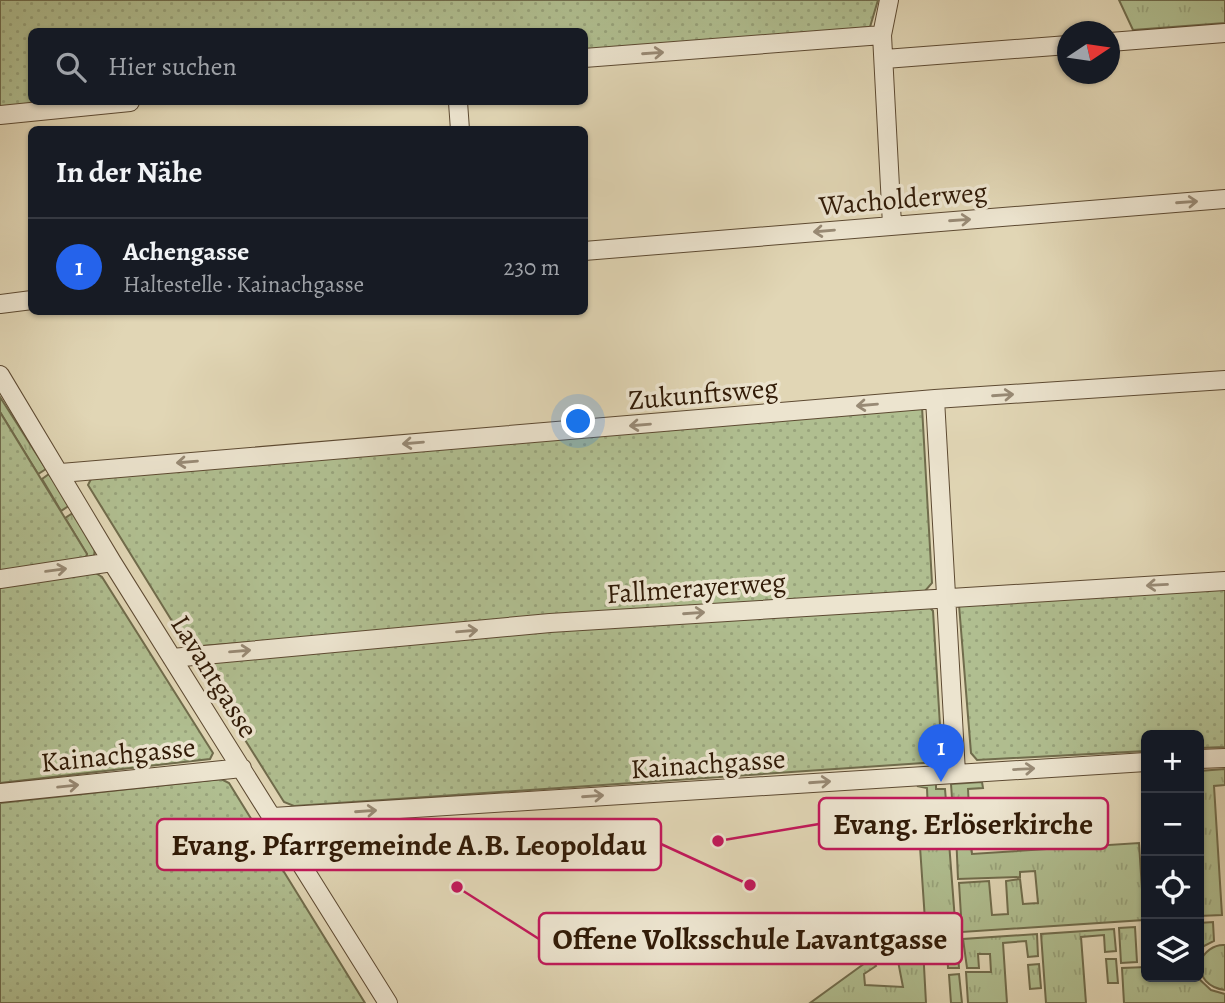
<!DOCTYPE html>
<html lang="de">
<meta charset="utf-8">
<style>
:root{--surface:#171b24;--page:#242831;--text:#f1f3f6;--muted:#9ea1a6;--line:#363941;--accent:#2563eb}
body{margin:0;font-family:Alegreya,serif;background:var(--page);color:var(--text)}
.controls{position:absolute;right:21px;bottom:21px;display:grid;overflow:hidden;border-radius:10px;box-shadow:0 2px 5px #0004}
.controls button{width:63px;height:63px;display:grid;place-items:center;padding:0;border:0;border-bottom:2px solid var(--line);background:var(--surface);color:var(--text);font:35px sans-serif}
.compass{position:absolute;left:1057px;top:21px;width:63px;height:63px;border-radius:50%;background:var(--surface);box-shadow:0 2px 5px #0004;rotate:77deg}
.you{position:absolute;left:579px;top:422px;width:24px;height:24px;margin:-18px;border:5px solid #fff;border-radius:50%;background:#1a73e8;box-shadow:0 0 0 10px #1a73e833}
.badge{display:grid;place-items:center;width:46px;height:46px;border-radius:50%;background:var(--accent);color:#fff;font-size:23px;font-weight:700}
.pin{position:absolute;translate:-50% -58px;filter:drop-shadow(0 2px 4px #0008)}
.pin::after{content:'';position:absolute;top:37px;width:24px;height:21px;background:inherit;clip-path:polygon(0 0,100% 0,50% 100%)}
.list{margin:0;padding:0;list-style:none}
h2{display:flex;justify-content:space-between;align-items:center;height:91px;margin:0;padding:0 28px;font-size:30px}
h2 small{font-size:23px;font-weight:400;color:var(--muted)}
.list li{display:grid;grid-template-columns:46px 1fr auto;gap:21px;align-items:center;box-sizing:border-box;height:98px;padding:0 28px;border-top:2px solid var(--line)}
.list b{display:block;font-size:26px;white-space:nowrap}
.list p{margin:0;font-size:23px;white-space:nowrap;color:var(--muted)}
.list em{font-size:23px;font-style:normal;color:var(--muted)}
.icon{flex:none;width:38px;height:38px;fill:none;stroke:currentColor;stroke-width:2;stroke-linecap:round;stroke-linejoin:round}
.map{position:relative;flex:none;width:1225px;height:1003px;overflow:hidden}
.search{position:absolute;background:var(--surface);box-shadow:0 2px 5px #0004;left:28px;top:28px;width:560px;height:77px;display:flex;align-items:center;gap:18px;box-sizing:border-box;padding:0 24px;border-radius:10px;color:var(--muted);font-size:26px}
.panel{position:absolute;background:var(--surface);box-shadow:0 2px 5px #0004;left:28px;top:126px;width:560px;height:189px;border-radius:10px}
.map>svg:first-child{display:block}
</style>
<div class="map">
<svg width="1225" height="1003" viewBox="0 0 1225 1003">
<defs>
<pattern id="grass-tufts" width="24" height="20" patternUnits="userSpaceOnUse" patternTransform="scale(1.75)"><rect width="24" height="20" fill="#b0be90"/><path d="M3 7l-1-3M5 7V3M7 7l1-3M15 17l-1-3M17 17v-4M19 17l1-3" fill="none" stroke="#98a37b"/></pattern>
<pattern id="garden-dots" width="8" height="8" patternUnits="userSpaceOnUse" patternTransform="scale(1.75)"><rect width="8" height="8" fill="#b0be90"/><path d="M2 2h.1M6 6h.1" fill="none" stroke="#98a37b" stroke-width="1.8" stroke-linecap="round"/></pattern>
</defs>
<rect width="100%" height="100%" fill="#e1d6b5"/>
<filter id="stains"><feTurbulence type="fractalNoise" baseFrequency=".00286" numOctaves="4"/><feColorMatrix values="0 0 0 0 .2 0 0 0 0 .09 0 0 0 0 .02 0 0 0 .5 -.17"/></filter>
<radialGradient id="worn" r=".72"><stop offset=".6" stop-color="#630" stop-opacity="0"/><stop offset="1" stop-color="#630" stop-opacity=".3"/></radialGradient>
<path fill="url(#grass-tufts)" stroke="#706c4c" stroke-width="2" d="M1119,0H1225V23L1133,30Z
M0,397L46,469L38,474L0,412Z
M49,474L70,505L61,511L42,479Z
M73,513L95,548L94,556L85,559L87,554L65,518Z
M1225,769V785L1214,786L1222,915L1199,916V771Z
M982,782L983,788L968,789L970,827L954,828L951,784Z
M936,784V789H945L948,825L918,828L917,816L928,814L927,788L917,786Z
M948,829L956,934L926,935L919,832Z
M970,831L972,854L1139,843L1144,920L962,932L959,883L989,881L992,915L1008,914L1006,881L1020,879L1023,904L1038,903L1035,871L1020,872V877L958,879L956,833Z
M1213,922L1214,941L1202,947L1199,955V923Z
M1135,927L1137,962L1121,963L1119,928Z
M1114,929L1116,951L1105,952L1104,935L1081,937L1086,1003H1046L1041,934Z
M1037,934L1038,956L1028,957L1026,941L1003,943L1007,1003H968L966,972H991L990,954H978L979,968H967L963,939Z
M957,940L959,968H948L947,947L923,948L926,1003H810L872,958L876,966L864,974L865,985L903,987L898,961H881L876,955L891,944Z
M1225,945V990C1209,988 1199,978 1200,962C1204,952 1214,944 1225,945Z
M1106,959H1116L1118,983H1108Z
M1039,964L1041,988L1030,989L1028,965Z
M1146,967V977H1197L1211,990L1225,994V1003H1124L1122,968Z
M959,974L962,1003H951L949,975Z"/>
<path fill="url(#garden-dots)" stroke="#706c4c" stroke-width="2" d="M0,0H878L870,27L585,55L584,32H32V102H106L0,112Z
M922,407L932,583L925,591L188,647L88,485L92,477Z
M0,412L87,554L85,559L0,571Z
M94,572L102,577L213,753L210,759L0,783V585Z
M1225,583V747L1199,748V735H1146V751L977,760L971,753L959,605Z
M926,603L933,611L942,758L938,762L294,806L284,802L195,660L481,635Z
M221,779L229,783L365,1003H0V803Z"/>
<g fill="none" stroke-linecap="round" stroke-linejoin="round">
<defs>
<path id="minor" d="M889,0L882,35L892,225
M1110,42L1225,33
M584,58L882,35
M885,59L1068,45
M458,102L460,130
M0,115L130,102
M584,251L1225,199
M0,304L32,300
M0,375L112,562L388,1003
M935,399L956,773
M61,473L935,399L1225,380
M0,579L112,562
M172,658L550,623L1225,581
M1199,759L1225,758
M0,793L242,768
M273,817L1146,762"/>
</defs>
<use href="#minor" stroke="#5d4a32" stroke-width="20"/>
<use href="#minor" stroke="#ece4cf" stroke-width="18"/>
</g>
<defs><path id="oneway-shaft" d="M-6 0H5M1.5-3L5.5 0L1.5 3" fill="none" stroke-width="1.6" stroke-linecap="round" stroke-linejoin="round" transform="scale(1.75)"/></defs>
<g stroke="#988a75">
<use href="#oneway-shaft" transform="translate(653 53) rotate(-4)"/>
<use href="#oneway-shaft" transform="translate(1187 202) rotate(-4)"/>
<use href="#oneway-shaft" transform="translate(960 220) rotate(-4)"/>
<use href="#oneway-shaft" transform="translate(824 231) rotate(175)"/>
<use href="#oneway-shaft" transform="translate(1003 395) rotate(-4)"/>
<use href="#oneway-shaft" transform="translate(867 405) rotate(175)"/>
<use href="#oneway-shaft" transform="translate(640 425) rotate(175)"/>
<use href="#oneway-shaft" transform="translate(413 443) rotate(175)"/>
<use href="#oneway-shaft" transform="translate(187 462) rotate(175)"/>
<use href="#oneway-shaft" transform="translate(56 570) rotate(-8)"/>
<use href="#oneway-shaft" transform="translate(1157 585) rotate(177)"/>
<use href="#oneway-shaft" transform="translate(694 613) rotate(-4)"/>
<use href="#oneway-shaft" transform="translate(467 631) rotate(-5)"/>
<use href="#oneway-shaft" transform="translate(240 651) rotate(-5)"/>
<use href="#oneway-shaft" transform="translate(1024 769) rotate(-3)"/>
<use href="#oneway-shaft" transform="translate(820 782) rotate(-4)"/>
<use href="#oneway-shaft" transform="translate(68 786) rotate(-6)"/>
<use href="#oneway-shaft" transform="translate(593 796) rotate(-4)"/>
<use href="#oneway-shaft" transform="translate(366 811) rotate(-4)"/>
</g>
<g text-anchor="middle" stroke-width="7" stroke-linejoin="round" paint-order="stroke">
<g font-size="28" fill="#311b07" stroke="#ece4cf">
<text transform="translate(903 198) rotate(-5)" y="10">Wacholderweg</text>
<text transform="translate(703 393) rotate(-5)" y="10">Zukunftsweg</text>
<text transform="translate(696 587) rotate(-4)" y="10">Fallmerayerweg</text>
<text transform="translate(215 676) rotate(58)" y="10">Lavantgasse</text>
<text transform="translate(118 754) rotate(-6)" y="10">Kainachgasse</text>
<text transform="translate(708 763) rotate(-4)" y="10">Kainachgasse</text>
</g>
</g>
<path fill="none" stroke="#c2185b" stroke-width="2.5" d="M718 841L819 824M750 885L661 844M457 887L539 939"/>
<g fill="#c2185b" stroke="#ece4cf" stroke-width="2.5">
<circle cx="718" cy="841" r="7"/>
<circle cx="750" cy="885" r="7"/>
<circle cx="457" cy="887" r="7"/>
</g>
<g fill="#ece4cf" stroke="#c2185b" stroke-width="2.5">
<rect x="819" y="798" width="289" height="51" rx="7"/>
<rect x="157" y="819" width="504" height="51" rx="7"/>
<rect x="539" y="913" width="423" height="51" rx="7"/>
</g>
<g font-size="30" text-anchor="middle" font-weight="bold" fill="#311b07">
<text x="963" y="834">Evang. Erlöserkirche</text>
<text x="409" y="855">Evang. Pfarrgemeinde A.B. Leopoldau</text>
<text x="750" y="949">Offene Volksschule Lavantgasse</text>
</g>
<rect width="100%" height="100%" filter="url(#stains)"/>
<rect width="100%" height="100%" fill="url(#worn)"/>
</svg>
<div class="controls">
<button>+</button>
<button>−</button>
<button><svg class="icon" aria-label="locate" viewBox="0 0 24 24"><circle cx="12" cy="12" r="6"/><path d="M12 2v4M12 18v4M2 12h4M18 12h4"/></svg></button>
<button><svg class="icon" aria-label="layers" viewBox="0 0 24 24"><path d="M12 4l9 5-9 5-9-5zM3 14l9 5 9-5"/></svg></button>
</div>
<svg class="compass" viewBox="-18 -18 36 36"><path d="M0-13l5 13h-10z" fill="#e53935"/><path d="M0 13l5-13h-10z" fill="#9ea1a6"/></svg>
<div class="you"></div>
<div class="pin badge" style="left:941px;top:782px">1</div>
<div class="search"><svg class="icon" aria-label="search" viewBox="0 0 24 24"><circle cx="10" cy="10" r="6"/><path d="M15 15l6 6"/></svg>Hier suchen</div>
<section class="panel">
<h2>In der Nähe<small></small></h2>
<ul class="list">
<li><span class="badge">1</span><div><b>Achengasse</b><p>Haltestelle · Kainachgasse</p></div><em>230 m</em></li>
</ul>
</section>
</div>
